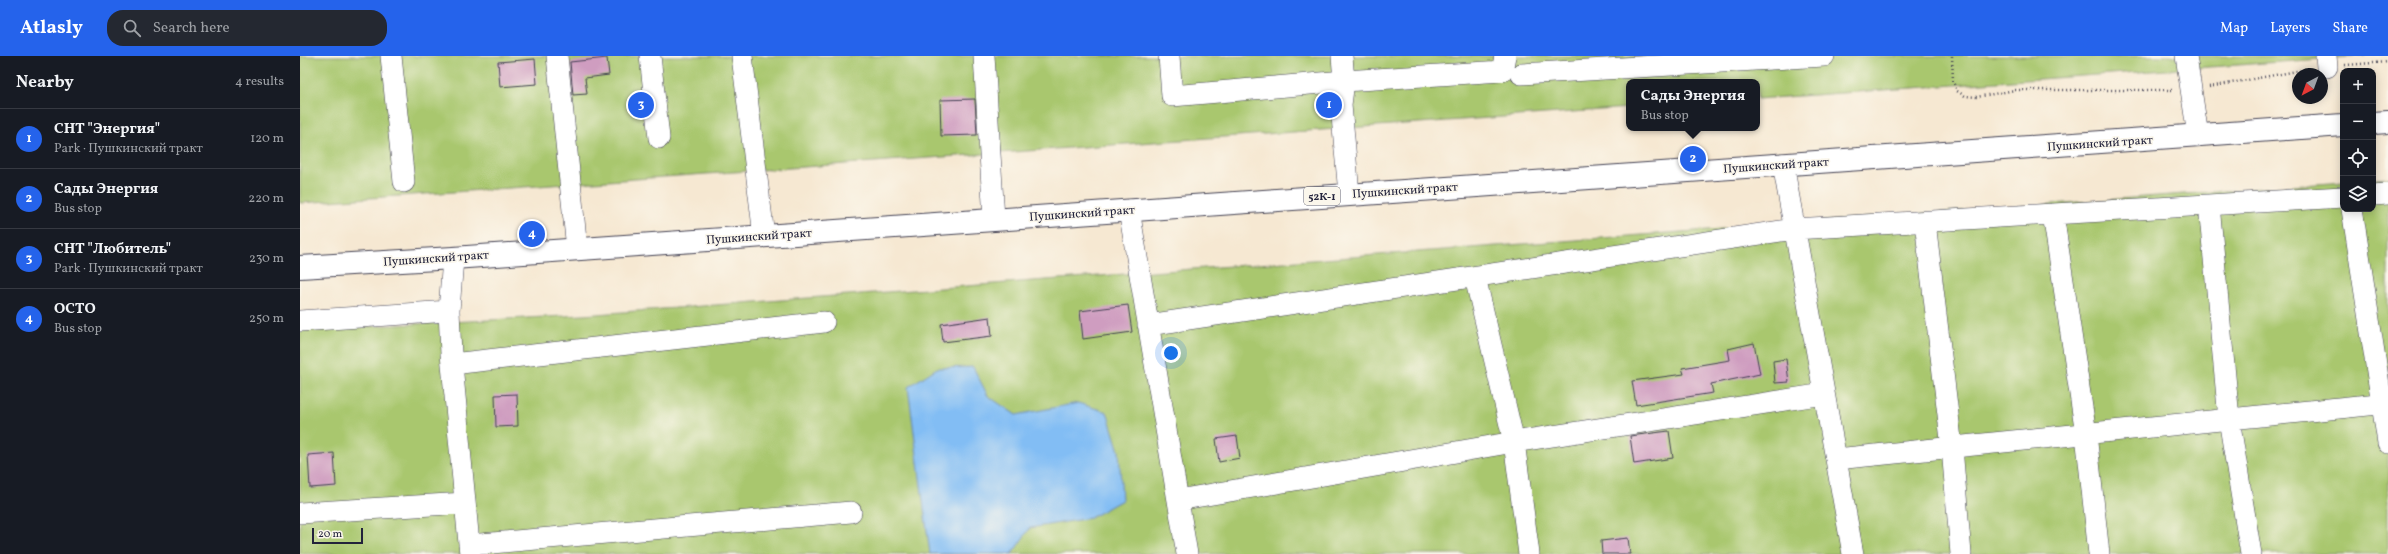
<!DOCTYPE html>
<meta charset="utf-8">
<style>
:root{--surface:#171b24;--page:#242831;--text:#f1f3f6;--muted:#9ea1a6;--line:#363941;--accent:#2563eb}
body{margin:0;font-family:Vollkorn,serif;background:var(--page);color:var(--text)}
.controls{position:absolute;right:12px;top:12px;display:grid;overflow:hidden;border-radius:8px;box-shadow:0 2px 10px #0003}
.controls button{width:36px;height:36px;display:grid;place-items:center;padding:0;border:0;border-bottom:1px solid var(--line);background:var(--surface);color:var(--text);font:20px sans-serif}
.compass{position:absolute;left:1992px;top:12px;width:36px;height:36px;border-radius:50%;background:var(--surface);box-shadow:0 2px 10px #0003;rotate:221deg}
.scale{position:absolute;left:12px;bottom:10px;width:51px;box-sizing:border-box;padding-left:4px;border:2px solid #22223b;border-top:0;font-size:11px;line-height:14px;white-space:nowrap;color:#22223b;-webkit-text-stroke:3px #fbf7ec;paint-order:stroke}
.you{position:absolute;left:871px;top:297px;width:14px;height:14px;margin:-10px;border:3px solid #fff;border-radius:50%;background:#1a73e8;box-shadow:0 0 0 6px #1a73e833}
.badge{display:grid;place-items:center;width:26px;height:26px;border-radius:50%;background:var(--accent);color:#fff;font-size:13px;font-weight:700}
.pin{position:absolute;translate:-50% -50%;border:2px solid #fff;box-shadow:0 1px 4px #0006}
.popup{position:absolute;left:1326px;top:23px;width:134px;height:52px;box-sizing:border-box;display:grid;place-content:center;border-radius:8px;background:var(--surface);filter:drop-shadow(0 1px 3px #0005);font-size:13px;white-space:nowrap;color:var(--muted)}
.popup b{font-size:15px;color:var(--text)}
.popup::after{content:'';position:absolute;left:50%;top:100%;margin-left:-8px;border:8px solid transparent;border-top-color:var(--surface)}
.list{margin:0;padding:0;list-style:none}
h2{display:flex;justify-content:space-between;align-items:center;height:52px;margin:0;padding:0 16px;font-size:17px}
h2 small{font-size:13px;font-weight:400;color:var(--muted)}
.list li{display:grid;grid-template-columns:26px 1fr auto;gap:12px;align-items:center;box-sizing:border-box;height:60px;padding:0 16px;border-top:1px solid var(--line)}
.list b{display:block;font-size:15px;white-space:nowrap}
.list p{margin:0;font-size:13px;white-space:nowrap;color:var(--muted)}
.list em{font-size:13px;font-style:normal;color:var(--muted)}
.icon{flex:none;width:22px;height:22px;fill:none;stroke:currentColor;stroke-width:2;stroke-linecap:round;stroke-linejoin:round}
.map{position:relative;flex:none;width:2088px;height:498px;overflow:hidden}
header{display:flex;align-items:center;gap:24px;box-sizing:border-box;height:56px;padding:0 20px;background:var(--accent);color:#fff}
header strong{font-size:19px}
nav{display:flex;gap:22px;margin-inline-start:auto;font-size:14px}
.search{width:280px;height:36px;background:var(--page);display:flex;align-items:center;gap:10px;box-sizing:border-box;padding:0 14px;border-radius:16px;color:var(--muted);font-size:15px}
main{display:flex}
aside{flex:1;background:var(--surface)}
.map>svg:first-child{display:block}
</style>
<header>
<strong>Atlasly</strong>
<div class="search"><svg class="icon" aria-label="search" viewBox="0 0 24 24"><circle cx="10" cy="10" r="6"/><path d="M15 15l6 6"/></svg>Search here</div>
<nav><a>Map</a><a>Layers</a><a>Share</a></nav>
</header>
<main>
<aside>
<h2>Nearby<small>4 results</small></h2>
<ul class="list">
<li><span class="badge">1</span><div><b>СНТ &quot;Энергия&quot;</b><p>Park · Пушкинский тракт</p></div><em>120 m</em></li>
<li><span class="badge">2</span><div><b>Сады Энергия</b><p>Bus stop</p></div><em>220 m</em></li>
<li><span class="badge">3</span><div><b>СНТ &quot;Любитель&quot;</b><p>Park · Пушкинский тракт</p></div><em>230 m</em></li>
<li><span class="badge">4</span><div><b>ОСТО</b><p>Bus stop</p></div><em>250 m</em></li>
</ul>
</aside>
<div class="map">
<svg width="2088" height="498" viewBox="0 0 2088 498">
<rect width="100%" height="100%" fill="#fbf7ec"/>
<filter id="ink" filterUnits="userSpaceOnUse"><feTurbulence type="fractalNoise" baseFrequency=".025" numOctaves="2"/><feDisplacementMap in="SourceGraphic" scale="8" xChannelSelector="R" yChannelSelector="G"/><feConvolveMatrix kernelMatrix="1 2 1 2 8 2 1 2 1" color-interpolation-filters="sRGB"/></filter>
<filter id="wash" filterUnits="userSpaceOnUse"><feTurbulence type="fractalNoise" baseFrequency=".012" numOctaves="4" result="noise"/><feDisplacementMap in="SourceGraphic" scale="16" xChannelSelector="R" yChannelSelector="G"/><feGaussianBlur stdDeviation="0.9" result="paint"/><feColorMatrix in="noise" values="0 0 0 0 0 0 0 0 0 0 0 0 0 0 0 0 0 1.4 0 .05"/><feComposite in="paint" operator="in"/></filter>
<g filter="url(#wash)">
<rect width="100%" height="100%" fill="#f6e8d2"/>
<path fill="#a9c76e" stroke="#667454" d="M0,0H2065L1457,43V26H1329V52L0,147Z
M2088,122V498H0V274L283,259L2043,126V153H2073V123Z"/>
<path fill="#82bdf4" stroke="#527098" d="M673,311L688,340L716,359L778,347L807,356L819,395L822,444L790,462L730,472L712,498H630L608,331L637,312Z"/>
<g id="blocks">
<path fill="#cf9dc0" d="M307,2L309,19L285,22L287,38L273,39L270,6Z
M235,3L237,28L200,31L198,6Z
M675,43L677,79L641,80L640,44Z
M828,249L832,276L783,283L780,255Z
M690,261L692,280L643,286L641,268Z
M1454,287L1460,318L1411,328L1413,337L1336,349L1332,325L1384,318L1382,312L1430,304L1428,293Z
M1486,303L1489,326L1475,327L1473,305Z
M217,338L218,370L196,371L195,339Z
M1369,375L1373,402L1334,408L1330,380Z
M937,380L940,402L919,406L916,383Z
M34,397L36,430L10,432L8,399Z
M1328,482L1330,498H1302L1301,485Z"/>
</g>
</g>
<g filter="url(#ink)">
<use href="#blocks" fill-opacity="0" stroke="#424052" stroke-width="1"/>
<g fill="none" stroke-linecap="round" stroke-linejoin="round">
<defs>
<path id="minor" d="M91,0L104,126
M257,0L277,193
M350,0L359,82
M442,0L464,180
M684,0L694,163
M869,0L872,40L1044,25L1202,15L1205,0
M1042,0L1044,25L1041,49L1049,138
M1886,0L1898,80
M2026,0L2027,11
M1221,18L1524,0
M1483,108L1553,498
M2073,139L2088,138
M1909,149L1929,363L1951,498
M2052,153L2088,387
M829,154L887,498
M1753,158L1786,378L1799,498
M1625,166L1652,392L1661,498
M153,202L149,255L151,298L170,498
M1175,221L1214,386L1229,498
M0,265L149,255
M848,269L1494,173L2043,141
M152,308L524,266
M1536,403L2088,347
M878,444L1214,386L1524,338
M0,457L165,447
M169,489L551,456"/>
<path id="major" d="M2073,67L2088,66
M0,211L153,202L2043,69"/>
</defs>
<use href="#minor" stroke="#424052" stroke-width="22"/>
<use href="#major" stroke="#424052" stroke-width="24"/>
<path stroke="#424052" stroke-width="2.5" stroke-dasharray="1 3" stroke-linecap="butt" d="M1652,0L1653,25L1657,35L1665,40L1677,41L1715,34H1872
M2045,9L2088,6
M1909,31L2008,13"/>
<use href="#minor" stroke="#fff" stroke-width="21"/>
<use href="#major" stroke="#fff" stroke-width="22"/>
</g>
</g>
<g text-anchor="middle" stroke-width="3.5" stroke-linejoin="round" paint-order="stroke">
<rect fill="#fbf7ec" stroke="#636270" stroke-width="1" x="1004" y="131" width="36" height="18" rx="3"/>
<g font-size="11" font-weight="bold" fill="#22223b">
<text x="1022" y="144">52К-1</text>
</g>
<g font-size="12" fill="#22223b" stroke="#fbf7ec">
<text transform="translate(1800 87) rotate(-4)" y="4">Пушкинский тракт</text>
<text transform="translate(1476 109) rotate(-4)" y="4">Пушкинский тракт</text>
<text transform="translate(1105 134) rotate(-4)" y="4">Пушкинский тракт</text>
<text transform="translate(782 157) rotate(-4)" y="4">Пушкинский тракт</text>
<text transform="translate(459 180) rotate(-4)" y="4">Пушкинский тракт</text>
<text transform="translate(136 202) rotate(-4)" y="4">Пушкинский тракт</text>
</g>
</g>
</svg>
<div class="controls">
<button>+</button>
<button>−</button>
<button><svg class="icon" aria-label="locate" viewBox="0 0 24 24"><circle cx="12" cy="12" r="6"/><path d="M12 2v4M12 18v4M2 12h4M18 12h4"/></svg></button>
<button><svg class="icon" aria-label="layers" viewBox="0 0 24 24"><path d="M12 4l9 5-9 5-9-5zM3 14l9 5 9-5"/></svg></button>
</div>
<svg class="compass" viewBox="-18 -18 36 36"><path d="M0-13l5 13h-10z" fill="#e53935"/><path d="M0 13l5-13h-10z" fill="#9ea1a6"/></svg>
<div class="scale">20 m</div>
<div class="you"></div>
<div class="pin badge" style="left:1029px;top:49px">1</div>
<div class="pin badge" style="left:1393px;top:103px">2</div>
<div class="popup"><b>Сады Энергия</b>Bus stop</div>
<div class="pin badge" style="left:341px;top:49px">3</div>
<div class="pin badge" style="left:232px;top:178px">4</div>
</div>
</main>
